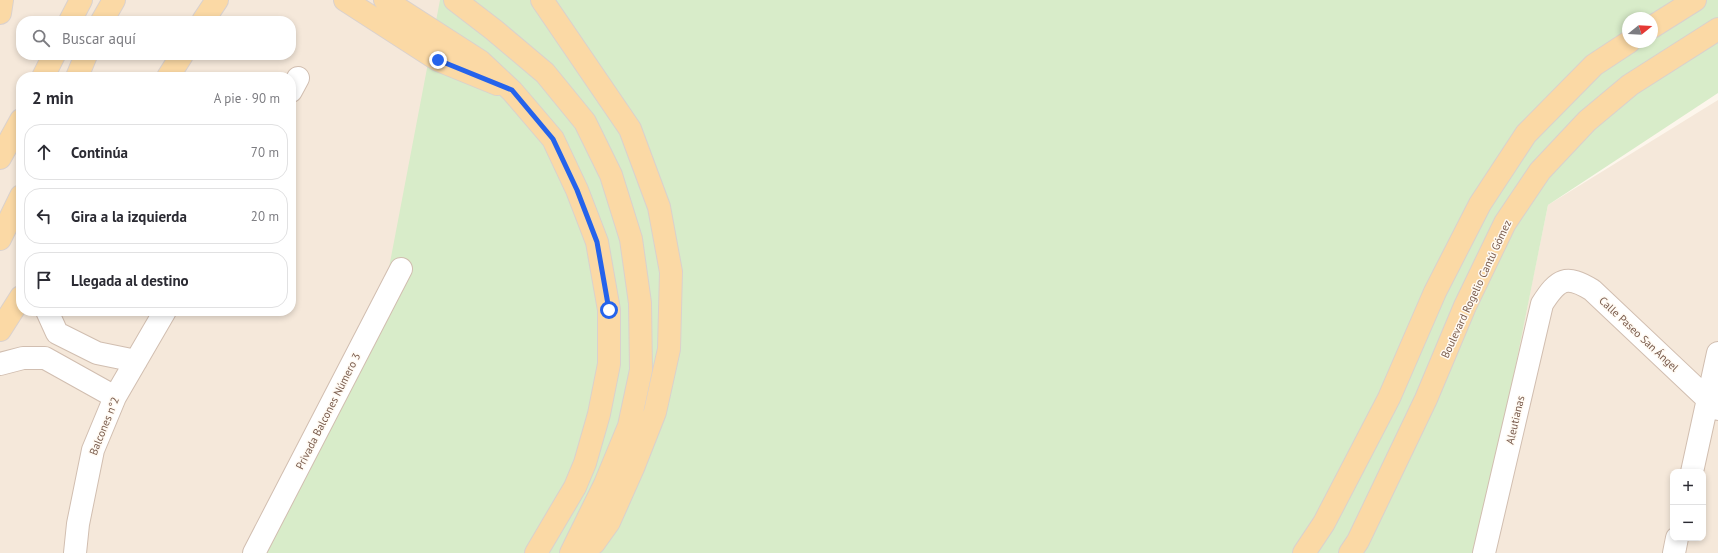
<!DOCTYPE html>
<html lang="es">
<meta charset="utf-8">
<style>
:root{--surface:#fff;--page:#f2f2f3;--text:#2b2b33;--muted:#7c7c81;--line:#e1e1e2}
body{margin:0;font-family:"PT Sans",sans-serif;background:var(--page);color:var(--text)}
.controls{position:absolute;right:12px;bottom:12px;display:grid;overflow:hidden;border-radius:8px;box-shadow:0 2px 6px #0003}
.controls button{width:36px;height:36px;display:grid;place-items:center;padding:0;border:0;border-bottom:1px solid var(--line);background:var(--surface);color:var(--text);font:20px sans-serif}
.compass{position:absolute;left:1622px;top:12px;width:36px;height:36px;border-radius:50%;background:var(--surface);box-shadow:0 2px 6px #0003;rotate:72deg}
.stop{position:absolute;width:12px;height:12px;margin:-9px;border:3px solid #2563eb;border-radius:50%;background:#fff}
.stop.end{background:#2563eb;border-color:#fff;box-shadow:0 1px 4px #0008}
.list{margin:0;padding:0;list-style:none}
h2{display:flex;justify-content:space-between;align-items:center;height:52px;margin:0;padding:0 16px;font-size:17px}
h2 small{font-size:13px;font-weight:400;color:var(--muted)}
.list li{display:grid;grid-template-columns:26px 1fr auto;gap:12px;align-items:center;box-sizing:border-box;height:56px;margin:0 8px 8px;padding:0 8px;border:1px solid var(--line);border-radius:16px}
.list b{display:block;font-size:15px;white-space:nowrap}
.list em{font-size:13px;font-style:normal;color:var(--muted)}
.icon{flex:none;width:22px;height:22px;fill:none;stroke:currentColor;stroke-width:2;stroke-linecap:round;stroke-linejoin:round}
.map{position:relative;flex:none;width:1718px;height:553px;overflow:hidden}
.search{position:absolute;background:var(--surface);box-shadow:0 2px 6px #0003;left:16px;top:16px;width:280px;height:44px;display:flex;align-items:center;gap:10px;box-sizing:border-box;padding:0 14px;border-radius:16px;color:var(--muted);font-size:15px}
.panel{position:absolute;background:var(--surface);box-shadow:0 2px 6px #0003;left:16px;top:72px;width:280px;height:244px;border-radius:16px}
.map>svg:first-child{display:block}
</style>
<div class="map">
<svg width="1718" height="553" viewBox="0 0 1718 553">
<rect width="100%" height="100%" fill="#fdf6ec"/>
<path fill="#f5e8da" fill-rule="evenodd" d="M0,0H446L423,298L286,553H0ZM21,21H291V55H21ZM21,77H291V311H21Z
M1718,100V553H1477L1548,205ZM1673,472H1703V538H1673Z"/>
<path fill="#d8ecc9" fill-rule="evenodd" d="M440,0H1718V93L1548,205L1478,553H265L376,336ZM1628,18H1652V42H1628Z"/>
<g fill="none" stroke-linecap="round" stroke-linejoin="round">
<defs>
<path id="minor" d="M291,91L298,78
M47,311L57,333L97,353L136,361
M0,364L23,358H45L115,397
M1692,472L1718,353
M75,553L78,524L93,450L115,397L165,311
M254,553L401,269
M1484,553L1542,304C1558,279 1566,274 1592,290L1718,409
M1674,553L1677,538"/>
<path id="major" d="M345,0L438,60L497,84
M385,0L480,61L512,91L553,139L577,190L597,242L609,310V364L599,414L585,463L575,487L536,553
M455,0L494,30L545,73L585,122L611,175L631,239L640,303L641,370L629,426L605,484L571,553
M542,0L630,129L659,207L671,272L669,349L655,412L633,468L609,522L594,543L579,553
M0,13L2,0
M70,21L81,0
M102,21L114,0
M203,21L217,0
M1652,27L1695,0
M43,77L54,55
M77,77L86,55
M168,77L182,55
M0,158L21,120
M0,239L21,196
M0,330L21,297
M1304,553L1324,523L1389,398L1435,292L1480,204L1526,134L1594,65L1629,42
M1350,553L1358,541L1426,399L1465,306L1505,223L1540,171L1587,121L1630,85L1718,29"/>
</defs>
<use href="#minor" stroke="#d1beb0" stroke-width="24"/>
<use href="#major" stroke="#dad1cd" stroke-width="24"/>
<use href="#minor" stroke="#fff" stroke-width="22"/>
<use href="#major" stroke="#fbd9a5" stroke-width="22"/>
</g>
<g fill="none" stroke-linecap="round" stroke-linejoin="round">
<path stroke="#2563eb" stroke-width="5" d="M438,60L512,90L553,139L577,190L597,242L609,310"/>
</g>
<g text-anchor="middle" stroke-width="3" stroke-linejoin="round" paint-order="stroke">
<g font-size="11" fill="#7a5c4d" stroke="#fffaf3">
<text transform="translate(1476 289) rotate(-65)" y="4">Boulevard Rogelio Cantú Gómez</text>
<text transform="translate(1639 334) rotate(43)" y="4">Calle Paseo San Ángel</text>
<text transform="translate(328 411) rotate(-63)" y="4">Privada Balcones Número 3</text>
<text transform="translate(1515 420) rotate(-77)" y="4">Aleutianas</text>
<text transform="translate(104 426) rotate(-68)" y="4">Balcones n°2</text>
</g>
</g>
</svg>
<div class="controls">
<button>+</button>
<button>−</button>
</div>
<svg class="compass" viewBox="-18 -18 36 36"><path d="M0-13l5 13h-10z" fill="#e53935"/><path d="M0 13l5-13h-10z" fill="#7c7c81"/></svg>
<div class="stop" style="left:609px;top:310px"></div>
<div class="stop end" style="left:438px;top:60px"></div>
<div class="search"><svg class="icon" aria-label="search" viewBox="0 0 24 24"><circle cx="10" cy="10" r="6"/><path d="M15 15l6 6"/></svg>Buscar aquí</div>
<section class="panel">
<h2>2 min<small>A pie · 90 m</small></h2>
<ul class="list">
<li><svg class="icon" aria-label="ahead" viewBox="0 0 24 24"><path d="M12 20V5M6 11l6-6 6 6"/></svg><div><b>Continúa</b></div><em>70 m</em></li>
<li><svg class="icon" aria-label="left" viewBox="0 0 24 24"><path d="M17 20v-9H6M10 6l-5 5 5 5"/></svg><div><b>Gira a la izquierda</b></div><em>20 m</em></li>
<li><svg class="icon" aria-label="arrive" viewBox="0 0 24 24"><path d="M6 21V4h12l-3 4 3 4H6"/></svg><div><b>Llegada al destino</b></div></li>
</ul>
</section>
</div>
